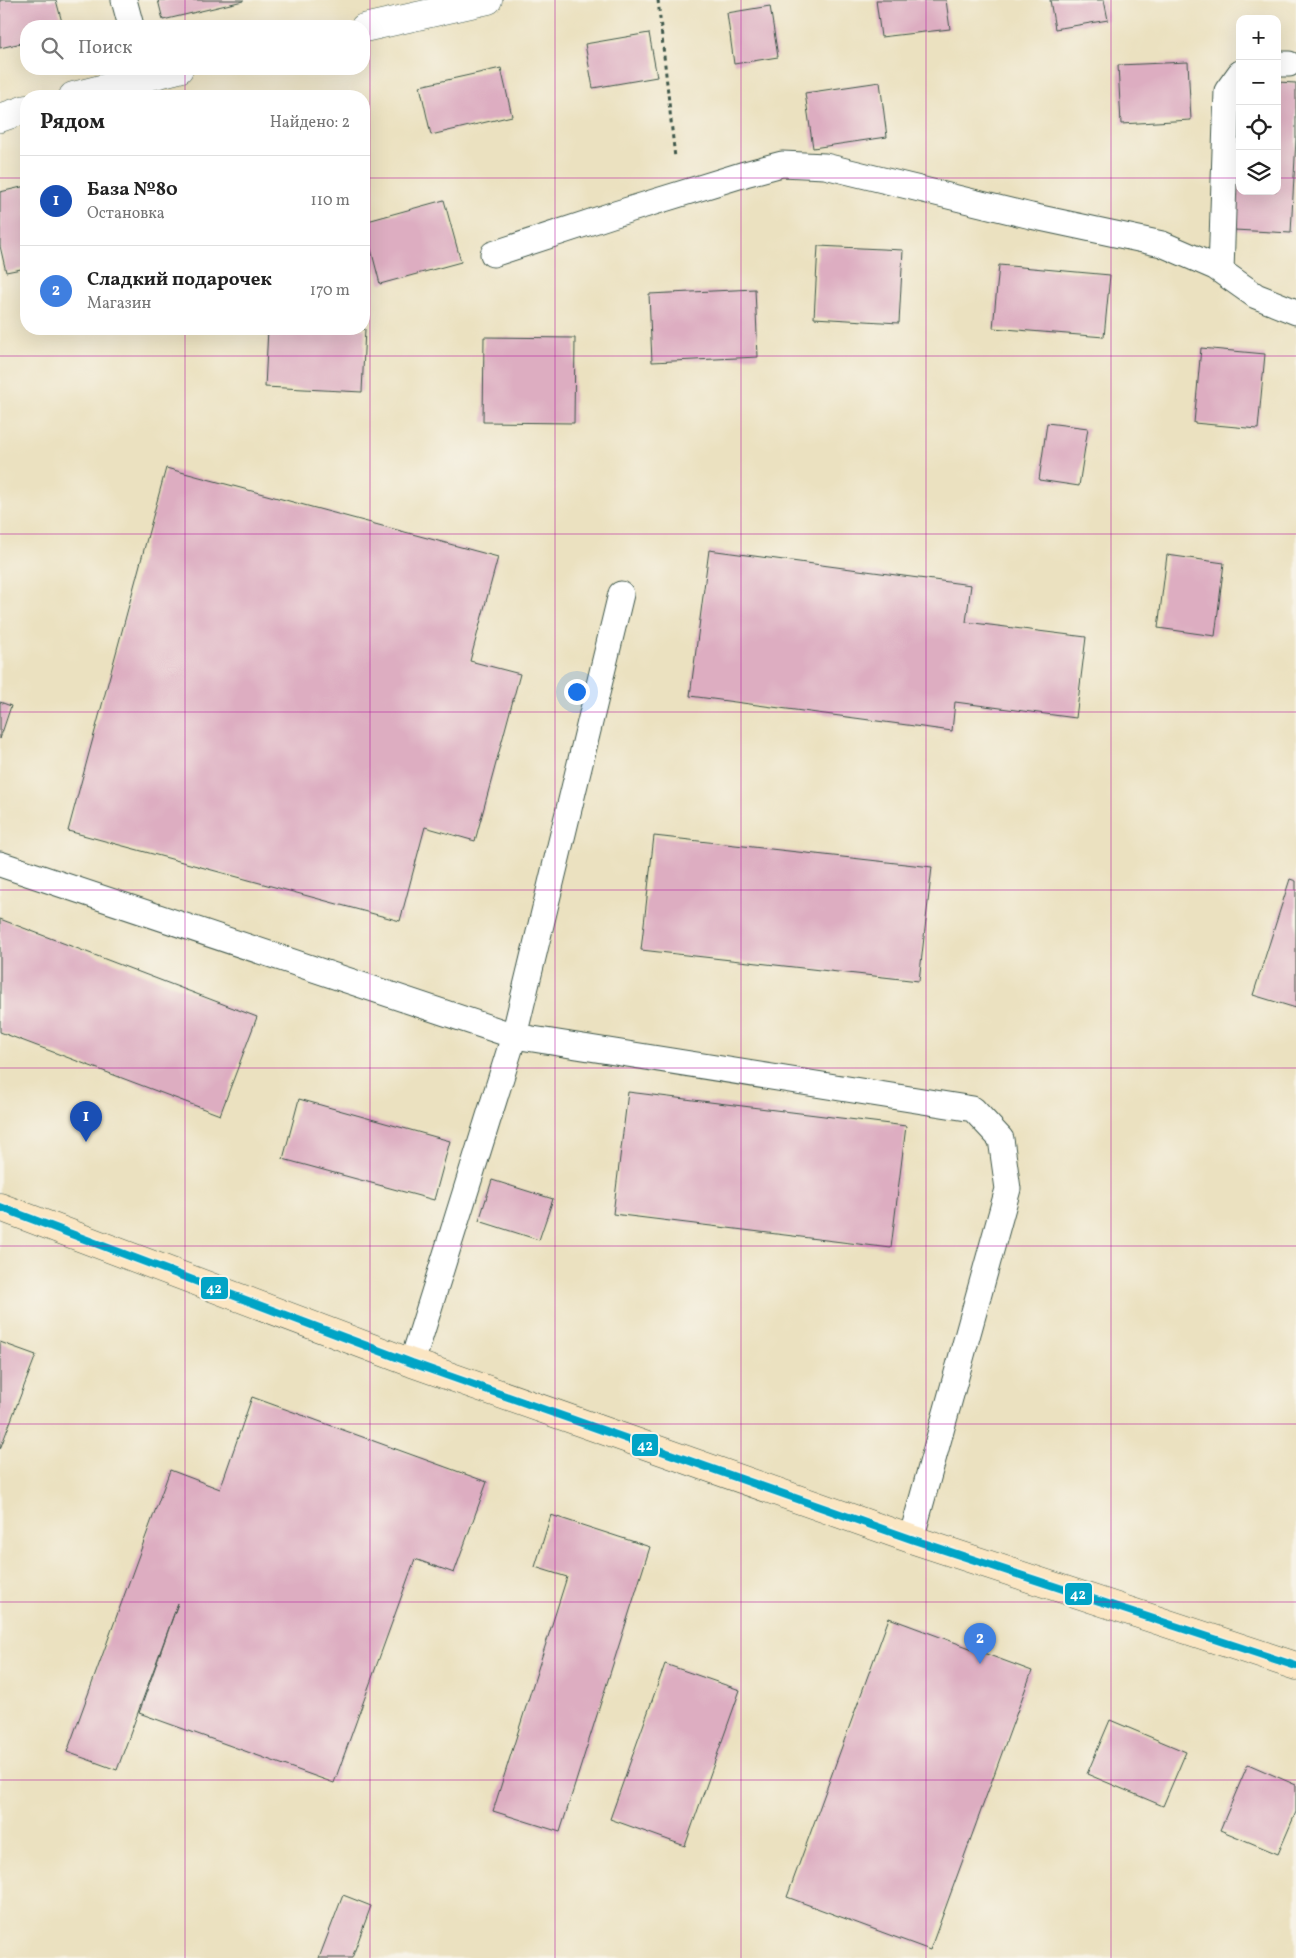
<!DOCTYPE html>
<html lang="ru">
<meta charset="utf-8">
<style>
:root{--surface:#fff;--page:#f2f2f2;--text:#222;--muted:#767676;--line:#e0e0e0;--accent:#b5179e}
body{margin:0;font-family:Vollkorn,serif;background:var(--page);color:var(--text)}
.controls{position:absolute;right:15px;top:15px;display:grid;overflow:hidden;border-radius:10px;box-shadow:0 5px 20px #0002}
.controls button{width:45px;height:45px;display:grid;place-items:center;padding:0;border:0;border-bottom:1px solid var(--line);background:var(--surface);color:var(--text);font:25px sans-serif}
.you{position:absolute;left:576px;top:691px;width:18px;height:18px;margin:-12px;border:4px solid #fff;border-radius:50%;background:#1a73e8;box-shadow:0 0 0 8px #1a73e833}
.badge{display:grid;place-items:center;width:32px;height:32px;border-radius:50%;background:var(--accent);color:#fff;font-size:16px;font-weight:700}
.pin{position:absolute;translate:-50% -41px;filter:drop-shadow(0 1px 2px #0008)}
.pin::after{content:'';position:absolute;top:26px;width:18px;height:15px;background:inherit;clip-path:polygon(0 0,100% 0,50% 100%)}
.list{margin:0;padding:0;list-style:none}
h2{display:flex;justify-content:space-between;align-items:center;height:65px;margin:0;padding:0 20px;font-size:21px}
h2 small{font-size:16px;font-weight:400;color:var(--muted)}
.list li{display:grid;grid-template-columns:32px 1fr auto;gap:15px;align-items:center;box-sizing:border-box;height:90px;padding:0 20px;border-top:1px solid var(--line)}
.list b{display:block;font-size:19px;white-space:nowrap}
.list p{margin:0;font-size:16px;white-space:nowrap;color:var(--muted)}
.list em{font-size:16px;font-style:normal;color:var(--muted)}
.icon{flex:none;width:28px;height:28px;fill:none;stroke:currentColor;stroke-width:2;stroke-linecap:round;stroke-linejoin:round}
.map{position:relative;flex:none;width:1296px;height:1958px;overflow:hidden}
.search{position:absolute;background:var(--surface);box-shadow:0 5px 20px #0002;left:20px;top:20px;width:350px;height:55px;display:flex;align-items:center;gap:12px;box-sizing:border-box;padding:0 18px;border-radius:20px;color:var(--muted);font-size:19px}
.panel{position:absolute;background:var(--surface);box-shadow:0 5px 20px #0002;left:20px;top:90px;width:350px;height:245px;border-radius:20px}
.map>svg:first-child{display:block}
</style>
<div class="map">
<svg width="1296" height="1958" viewBox="0 0 1296 1958">
<rect width="100%" height="100%" fill="#f7f3e8"/>
<filter id="ink" filterUnits="userSpaceOnUse"><feTurbulence type="fractalNoise" baseFrequency=".02" numOctaves="2"/><feDisplacementMap in="SourceGraphic" scale="10" xChannelSelector="R" yChannelSelector="G"/><feConvolveMatrix kernelMatrix="1 2 1 2 8 2 1 2 1" color-interpolation-filters="sRGB"/></filter>
<filter id="wash" filterUnits="userSpaceOnUse"><feTurbulence type="fractalNoise" baseFrequency=".0096" numOctaves="4" result="noise"/><feDisplacementMap in="SourceGraphic" scale="20" xChannelSelector="R" yChannelSelector="G"/><feGaussianBlur stdDeviation="1.12" result="paint"/><feColorMatrix in="noise" values="0 0 0 0 0 0 0 0 0 0 0 0 0 0 0 0 0 1.4 0 .05"/><feComposite in="paint" operator="in"/></filter>
<g filter="url(#wash)">
<rect width="100%" height="100%" fill="#ebe1c0"/>
<g id="blocks">
<path fill="#ddadc1" d="M0,0H56L63,26H26V42L0,48Z
M158,0H243V1L163,20Z
M876,0H946L950,29L881,37Z
M1050,0H1104L1108,20L1055,29Z
M770,6L778,57L734,64L727,13Z
M649,33L657,77L593,88L585,44Z
M1188,62L1191,120L1121,124L1118,65Z
M501,68L512,116L431,135L420,86Z
M880,82L887,137L813,148L805,93Z
M1277,82L1296,83V139L1291,233L1234,230L1238,150H1240V191H1277Z
M26,186V268L6,272L0,246V192Z
M444,200L461,262L380,284L364,222Z
M818,246L903,250L899,323L814,318Z
M999,265L1110,275L1104,337L993,328Z
M755,289L758,357L652,362L649,294Z
M268,329H365L362,392L265,387Z
M484,337L575,338L574,423L483,422Z
M1201,348L1265,354L1258,429L1194,423Z
M1047,423L1088,428L1079,486L1039,480Z
M166,468L498,557L470,661L520,674L475,841L425,827L400,921L68,831Z
M709,550L971,585L966,622L1086,637L1076,718L955,702L952,731L690,696Z
M1167,555L1224,563L1215,636L1158,628Z
M0,702L11,706L0,739Z
M654,836L932,867L919,981L641,950Z
M1290,879L1296,881V1008L1253,995Z
M0,919L257,1017L220,1115L0,1032Z
M628,1092L906,1126L891,1248L613,1214Z
M299,1099L450,1141L434,1200L283,1159Z
M492,1180L553,1199L539,1240L479,1221Z
M0,1342L36,1355L0,1449Z
M252,1397L487,1482L454,1573L415,1559L334,1783L139,1713L178,1603L117,1770L67,1752L170,1470L220,1489Z
M551,1515L650,1547L560,1832L493,1811L567,1577L535,1567Z
M889,1618L1032,1671L930,1950L787,1897Z
M665,1664L740,1690L685,1846L610,1819Z
M1110,1720L1186,1752L1163,1806L1087,1774Z
M1248,1764L1296,1785V1812L1278,1854L1220,1830Z
M343,1895L371,1906L352,1958H319Z"/>
</g>
</g>
<g filter="url(#ink)">
<use href="#blocks" fill-opacity="0" stroke="#3e5649" stroke-width="1"/>
<g fill="none" stroke-linecap="round" stroke-linejoin="round">
<defs>
<path id="service" d="M124,0L131,26
M1277,64H1289
M493,254L612,215L745,174L782,164L825,166L1031,216L1162,244L1215,267L1256,296L1296,312
M1221,271L1227,91L1240,73
M0,864L514,1036L973,1109L1001,1139L1008,1189L911,1539
M412,1363L514,1036L621,594"/>
<path id="minor" d="M364,28L488,0
M73,96L179,69
M0,118L26,109"/>
<path id="secondary" d="M0,1207L412,1363L911,1539L1296,1666"/>
</defs>
<use href="#service" stroke="#3e5649" stroke-width="27"/>
<use href="#minor" stroke="#3e5649" stroke-width="29"/>
<use href="#secondary" stroke="#3e5649" stroke-width="29"/>
<path stroke="#3e5649" stroke-width="3" stroke-dasharray="4 4" stroke-linecap="butt" d="M658,0L675,158"/>
<use href="#service" stroke="#fff" stroke-width="25"/>
<use href="#minor" stroke="#fff" stroke-width="28"/>
<use href="#secondary" stroke="#fbe6c3" stroke-width="28"/>
<defs>
<path id="bus-1" d="M0,1207L412,1363L911,1539L1296,1666"/>
</defs>
<use href="#bus-1" stroke="#f7f3e8" stroke-width="11"/>
<use href="#bus-1" stroke="#02a4c6" stroke-width="8"/>
</g>
</g>
<path fill="none" stroke="#b5179e" stroke-width="1" stroke-opacity="0.55" d="M185,0V26M370,0V1958M555,0V1958M741,0V1958M926,0V1958M1111,0V1958M185,69V96M0,178H26M364,178H1240M1277,178H1296M185,329V1958M0,356H1296M0,534H1296M0,712H1296M0,890H1296M0,1068H1296M0,1246H1296M0,1424H1296M0,1602H1296M0,1780H1296"/>
<g stroke="#f7f3e8" stroke-width="2">
<rect x="200" y="1276" width="29" height="24" rx="5" fill="#02a4c6"/>
<rect x="631" y="1433" width="28" height="24" rx="5" fill="#02a4c6"/>
<rect x="1064" y="1582" width="29" height="24" rx="5" fill="#02a4c6"/>
</g>
<g font-size="14" text-anchor="middle" font-weight="bold" fill="#fff">
<text x="214" y="1293">42</text>
<text x="645" y="1450">42</text>
<text x="1078" y="1599">42</text>
</g>
</svg>
<div class="controls">
<button>+</button>
<button>−</button>
<button><svg class="icon" aria-label="locate" viewBox="0 0 24 24"><circle cx="12" cy="12" r="6"/><path d="M12 2v4M12 18v4M2 12h4M18 12h4"/></svg></button>
<button><svg class="icon" aria-label="layers" viewBox="0 0 24 24"><path d="M12 4l9 5-9 5-9-5zM3 14l9 5 9-5"/></svg></button>
</div>
<div class="you"></div>
<div class="pin badge" style="left:86px;top:1142px;background:#1a4fb4">1</div>
<div class="pin badge" style="left:980px;top:1664px;background:#3f7fe0">2</div>
<div class="search"><svg class="icon" aria-label="search" viewBox="0 0 24 24"><circle cx="10" cy="10" r="6"/><path d="M15 15l6 6"/></svg>Поиск</div>
<section class="panel">
<h2>Рядом<small>Найдено: 2</small></h2>
<ul class="list">
<li><span class="badge" style="background:#1a4fb4">1</span><div><b>База №80</b><p>Остановка</p></div><em>110 m</em></li>
<li><span class="badge" style="background:#3f7fe0">2</span><div><b>Сладкий подарочек</b><p>Магазин</p></div><em>170 m</em></li>
</ul>
</section>
</div>
